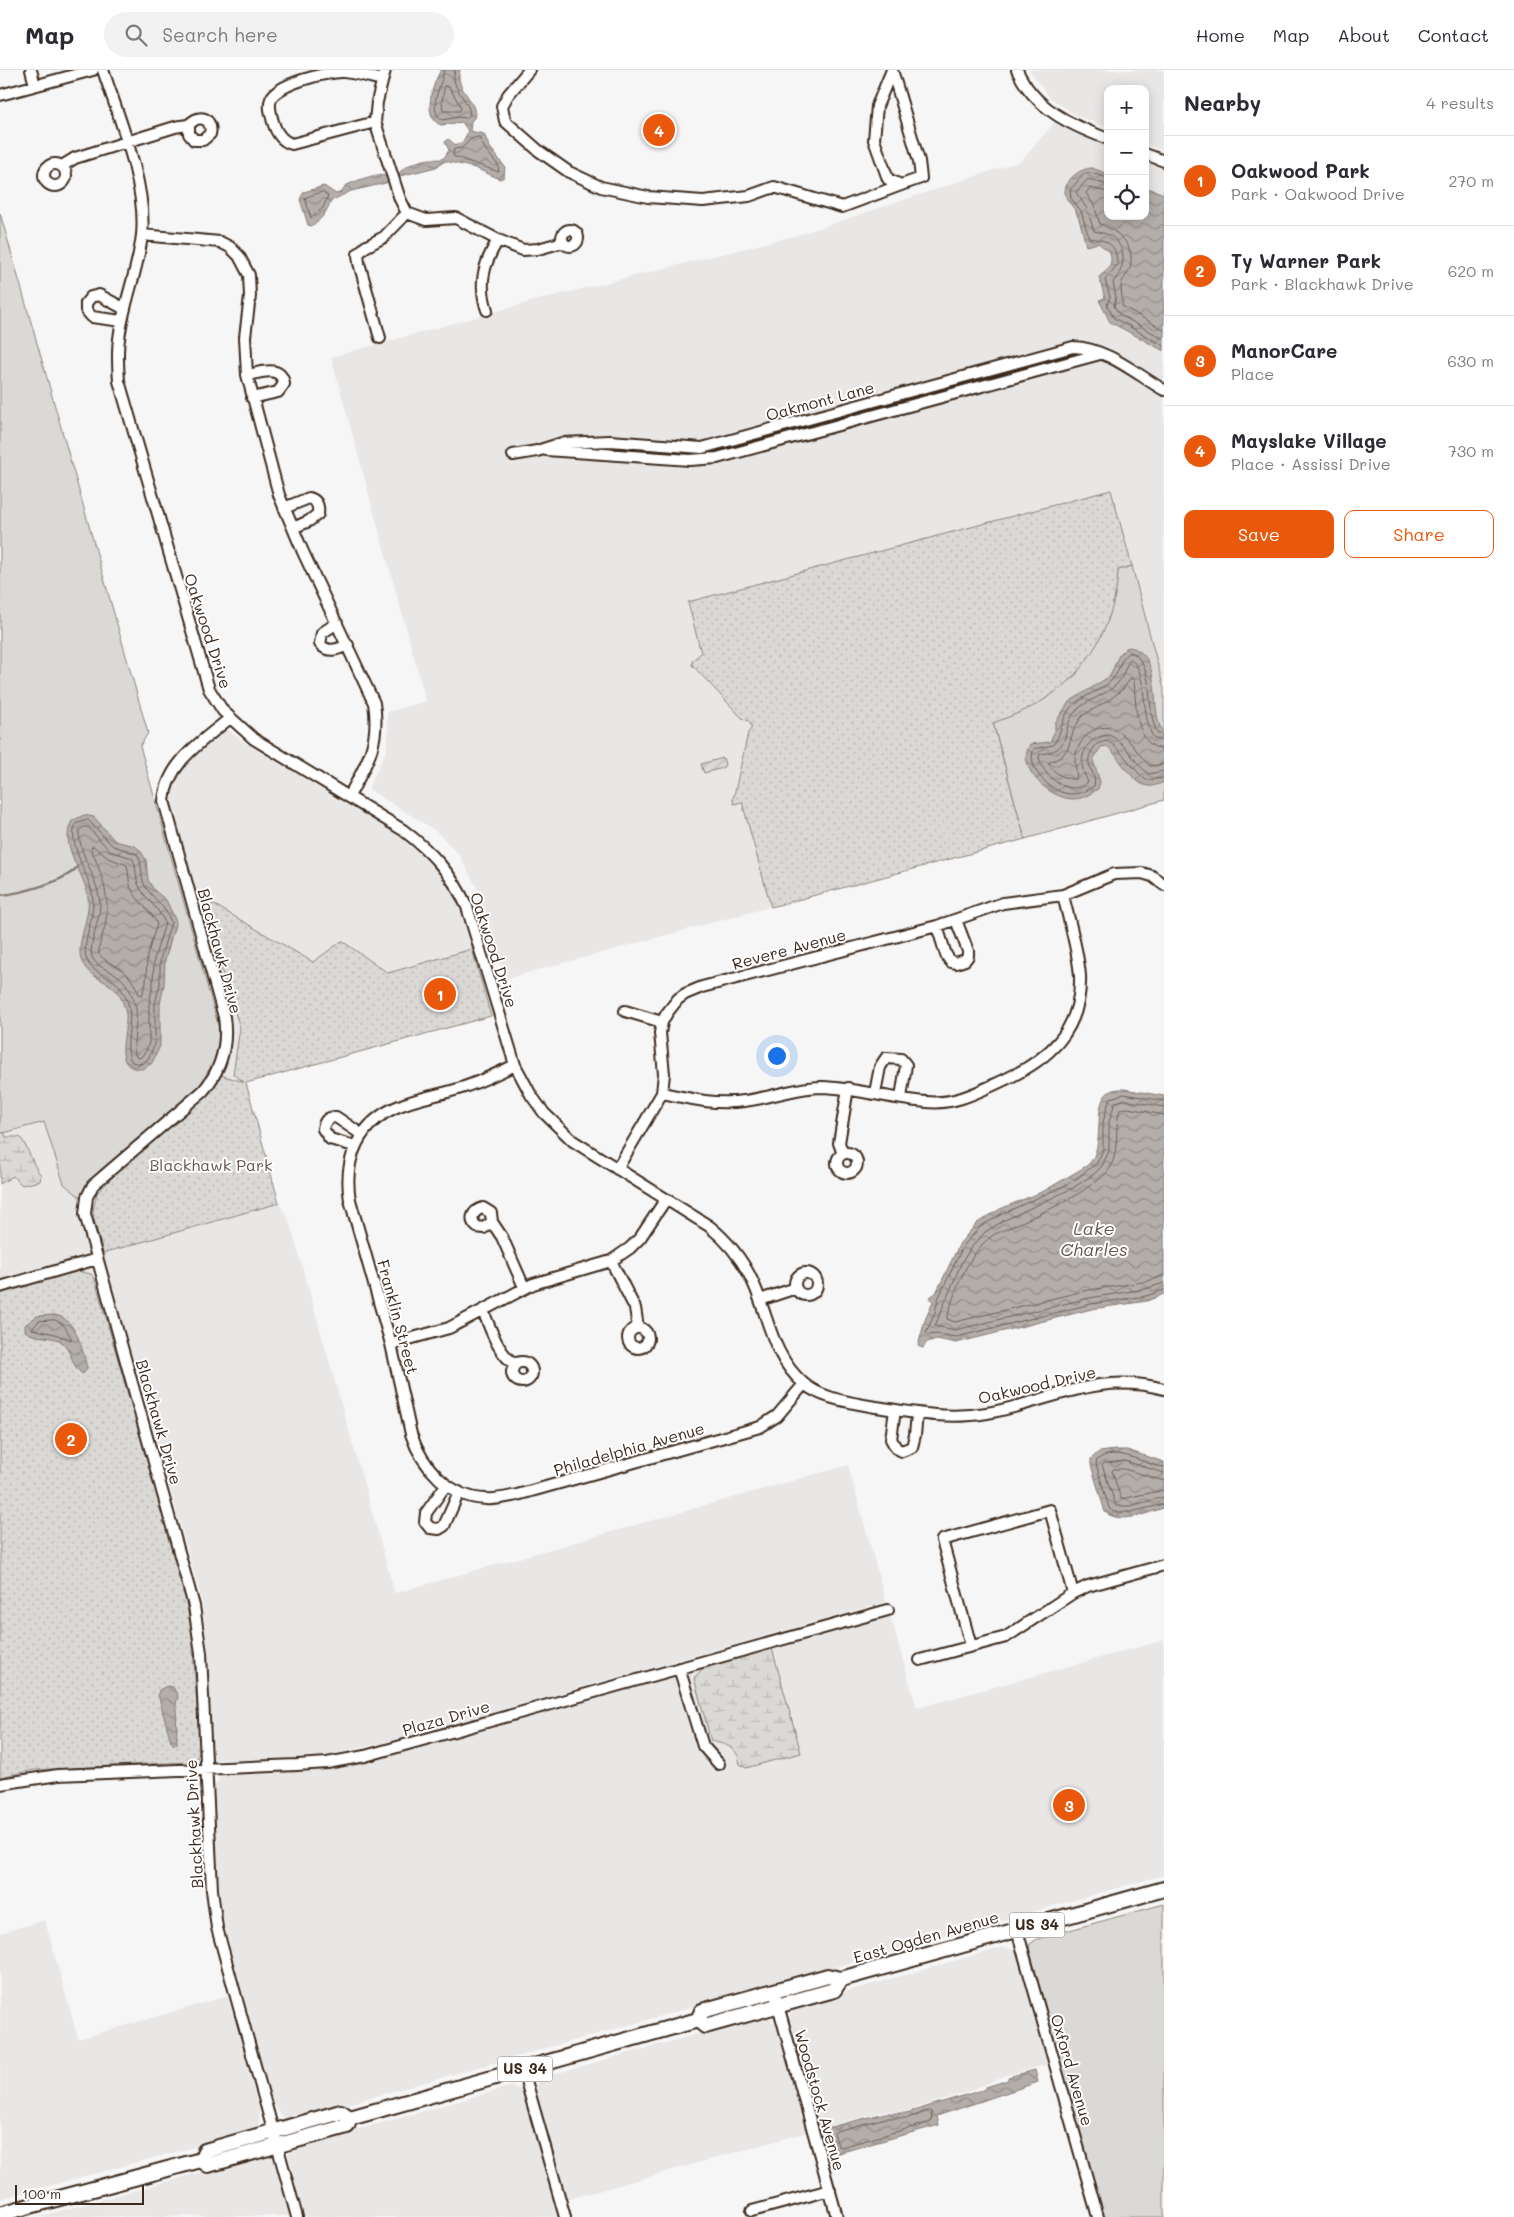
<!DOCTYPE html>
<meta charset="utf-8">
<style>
:root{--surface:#fff;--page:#f2f2f3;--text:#2b2b33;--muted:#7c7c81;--line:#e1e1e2;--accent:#ea580c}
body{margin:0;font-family:Mali,sans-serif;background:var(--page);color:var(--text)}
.controls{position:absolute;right:15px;top:15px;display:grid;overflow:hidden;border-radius:10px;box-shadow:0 2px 12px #0003}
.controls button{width:45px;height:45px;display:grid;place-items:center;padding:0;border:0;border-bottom:1px solid var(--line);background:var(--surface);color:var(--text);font:25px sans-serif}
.scale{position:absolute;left:15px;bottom:12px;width:129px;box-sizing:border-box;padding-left:5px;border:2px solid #3b2a1e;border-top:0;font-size:14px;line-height:18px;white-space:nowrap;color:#3b2a1e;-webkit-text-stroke:4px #fff;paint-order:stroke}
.you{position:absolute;left:776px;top:985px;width:18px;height:18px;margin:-12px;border:4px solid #fff;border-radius:50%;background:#1a73e8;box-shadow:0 0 0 8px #1a73e833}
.badge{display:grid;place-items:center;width:32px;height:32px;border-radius:50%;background:var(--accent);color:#fff;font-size:16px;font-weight:700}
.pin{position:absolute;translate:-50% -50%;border:2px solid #fff;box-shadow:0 1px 5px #0006}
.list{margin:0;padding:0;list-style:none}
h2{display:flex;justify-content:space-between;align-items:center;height:65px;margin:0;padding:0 20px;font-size:21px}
h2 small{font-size:16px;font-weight:400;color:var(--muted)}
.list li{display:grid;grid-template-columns:32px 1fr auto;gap:15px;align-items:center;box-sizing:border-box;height:90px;padding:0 20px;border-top:1px solid var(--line)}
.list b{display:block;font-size:19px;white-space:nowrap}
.list p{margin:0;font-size:16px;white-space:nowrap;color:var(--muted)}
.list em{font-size:16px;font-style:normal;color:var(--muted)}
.actions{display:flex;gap:10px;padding:15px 20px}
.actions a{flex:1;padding:11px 0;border:1px solid var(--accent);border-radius:10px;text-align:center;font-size:18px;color:var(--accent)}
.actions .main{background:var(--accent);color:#fff}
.icon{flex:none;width:28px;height:28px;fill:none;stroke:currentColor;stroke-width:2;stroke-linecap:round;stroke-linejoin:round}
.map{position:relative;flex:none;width:1164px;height:2147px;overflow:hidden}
header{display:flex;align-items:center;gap:30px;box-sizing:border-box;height:70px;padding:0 25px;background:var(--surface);border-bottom:1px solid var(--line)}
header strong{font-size:24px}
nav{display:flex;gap:28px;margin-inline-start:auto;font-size:18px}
.search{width:350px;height:45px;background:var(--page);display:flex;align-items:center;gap:12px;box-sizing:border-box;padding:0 18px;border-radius:28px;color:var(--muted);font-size:19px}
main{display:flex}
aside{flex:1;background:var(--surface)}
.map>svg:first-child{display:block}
</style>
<header>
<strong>Map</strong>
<div class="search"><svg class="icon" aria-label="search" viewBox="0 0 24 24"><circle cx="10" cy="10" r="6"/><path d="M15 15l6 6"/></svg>Search here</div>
<nav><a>Home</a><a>Map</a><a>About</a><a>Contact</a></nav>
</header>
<main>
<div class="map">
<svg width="1164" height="2147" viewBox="0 0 1164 2147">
<defs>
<pattern id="wetland-marsh" width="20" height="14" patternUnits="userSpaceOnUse" patternTransform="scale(1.25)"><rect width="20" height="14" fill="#dbd9d6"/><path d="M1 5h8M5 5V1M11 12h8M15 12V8" fill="none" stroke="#bdbab7"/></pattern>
<pattern id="park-dots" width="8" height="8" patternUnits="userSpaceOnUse" patternTransform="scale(1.25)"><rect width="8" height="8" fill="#dbd9d6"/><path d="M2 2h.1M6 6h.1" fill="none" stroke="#bdbab7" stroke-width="1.8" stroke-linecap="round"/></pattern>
<pattern id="garden-furrows" width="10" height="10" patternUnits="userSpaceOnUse" patternTransform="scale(1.25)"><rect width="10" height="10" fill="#dbd9d6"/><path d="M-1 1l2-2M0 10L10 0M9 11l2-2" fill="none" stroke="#bdbab7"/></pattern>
<pattern id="water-waves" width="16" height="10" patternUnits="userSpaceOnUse" patternTransform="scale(1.25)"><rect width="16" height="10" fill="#b4aeaa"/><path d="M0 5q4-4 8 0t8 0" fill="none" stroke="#948e8a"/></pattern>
</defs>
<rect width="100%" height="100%" fill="#f7f6f6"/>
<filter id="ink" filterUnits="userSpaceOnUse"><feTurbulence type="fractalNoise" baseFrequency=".02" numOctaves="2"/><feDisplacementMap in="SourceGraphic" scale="10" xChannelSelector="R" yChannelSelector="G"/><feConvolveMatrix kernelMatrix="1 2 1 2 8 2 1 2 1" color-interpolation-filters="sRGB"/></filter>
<g filter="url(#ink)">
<path fill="#e9e7e6" d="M1029,0H1164V81L1145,74V19H1108V58L1075,45L1050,28Z
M1055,52L1108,77V146H1145V92L1164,100V730L505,909L477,818L459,785L436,761L368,719L386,681L388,667L387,642L426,631L331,287L541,229L798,165L1021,91Z
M223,661H230L241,670L424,781L445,807L456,827L472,879L389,903L246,1013L221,1005L230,976L228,943L170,739L169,728L178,704L188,691Z
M44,1051L64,1114L80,1127L78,1145L95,1210L93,1207L78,1201L0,1223V1064Z
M279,1133L289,1150L395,1523L848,1395L886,1532L387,1672L329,1685L276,1690H213L207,1572L201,1528L103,1183Z
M890,1545L917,1638L1164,1570V1805L312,2044L285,2049L279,2042L271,2030L223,1849L217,1800L214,1717L220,1707L230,1703L340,1697Z
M45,1850L78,1969L228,1926L259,2039V2053L255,2058L247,2063L0,2129V1863Z
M1003,1877L1016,1880L1019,1884L1050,1994L1007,2005L965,2023L906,2041H884L818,2060L790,1962L788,1950L794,1938L806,1933Z
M761,1946L770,1948L778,1957L808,2062L566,2130L536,2021L537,2013L550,2005Z
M512,2016L521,2020L524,2023L559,2147H304L288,2085L295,2077Z
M263,2085L272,2087L275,2090L291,2146L38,2147Z"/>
<path fill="#dbd9d6" stroke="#8b827a" d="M0,143L148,663L140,676L219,958L218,975L214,991L200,1015L98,1102L88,1112L80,1127L64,1114L44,1052L0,1064Z
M1132,496L1164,619V730L1025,769L993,653L1045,629L1076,605L1108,550L1114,529L1118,500Z
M1164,1834V2147H1103L1029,1878L1030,1874L1037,1869Z"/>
<path fill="url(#wetland-marsh)" stroke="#8b827a" d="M4,1062L6,1067H20C30,1080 31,1093 41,1105L40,1111L22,1115L13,1106L0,1114V1064Z
M772,1578L801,1683L746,1698L740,1694C737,1676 727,1675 711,1671L694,1608L704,1597Z"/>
<path fill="url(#park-dots)" stroke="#8b827a" d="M1111,420L1132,496L1118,500C1116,551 1089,602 1045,629C1029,640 1011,646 993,653L1025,769L771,837L742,732L734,734L733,730L748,663L751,659C752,653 749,650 743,649L692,595V591L701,583L688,532Z
M213,834L313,892L342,871L388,903L472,879L491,946L246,1013L279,1133L103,1183L94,1149L93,1140L97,1123L129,1091L201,1030L221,1005L244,1012L233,1004L240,958L203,842Z
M78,1201L91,1204L95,1210L183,1515L192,1564L200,1679L197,1688L189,1692L34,1700L0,1707V1223Z"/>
<path fill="url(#garden-furrows)" stroke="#8b827a" d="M723,688L725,694L723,698L704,703L701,694Z"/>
<path fill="url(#water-waves)" stroke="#847972" d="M441,0H460C454,19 476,28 475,47L471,51L470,61L484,64L489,76L505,97L504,107L500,109L475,98L445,91L436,97L392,108L386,113L351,121L331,131C327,141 321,151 311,156L308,155L300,129L304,122L324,116L336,124L342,122L345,116C351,113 375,103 382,105C384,105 386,107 389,108L398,105C402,96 422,89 432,89C437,89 439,90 444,88L449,80L445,72L448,69C450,70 452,72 454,74C462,77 466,66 468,61L462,52L441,55C421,47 433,13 441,0Z
M1092,98L1108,104V146H1145V117L1164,124V281L1110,252L1099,230L1105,228L1099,207C1109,199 1113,195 1110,182L1098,173L1086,176C1083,165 1081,152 1076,142C1072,134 1065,131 1065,122C1065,109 1081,98 1092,98Z
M1130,577C1159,583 1153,629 1158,650C1159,655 1162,660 1164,665C1164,678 1164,697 1164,712C1159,714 1153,717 1148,716C1132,714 1119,686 1107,676L1101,677L1093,690L1100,712L1098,719C1090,724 1083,729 1073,729C1051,729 1015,699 1030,674L1050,672L1055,660V653L1069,632L1110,606L1119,585L1126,578Z
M84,745L94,747L115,771L135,776L140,780L146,790L148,810L154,820L166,830L176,851L165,890L164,915L160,934V976L152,993L143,999C110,1000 128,964 126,944C125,938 123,932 120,926C112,910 91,910 83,894C73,877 91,849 88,827C85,803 58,775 72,751Z
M1124,1019L1164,1026V1224L1147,1231L1092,1239L956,1273L937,1269L927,1272L923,1278L918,1276L925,1250L933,1232L930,1227L936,1223L960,1173L977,1153L1000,1139L1044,1121L1088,1095C1107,1076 1091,1034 1109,1022C1113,1019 1119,1019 1124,1019Z
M55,1245C76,1248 83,1281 87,1298L83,1304C72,1298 72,1282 63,1273C53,1264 36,1270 25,1261V1255L37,1246Z
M1116,1380H1127L1164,1392V1438C1146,1443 1121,1455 1105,1442L1091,1395V1389L1099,1382Z
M167,1616L173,1617L178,1626L176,1634L177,1674L174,1675L171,1672L158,1624L159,1620Z
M1035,2000L1038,2012L937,2046L939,2055L835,2084L827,2058L885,2043H906L986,2019V2017L1008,2010V2007Z"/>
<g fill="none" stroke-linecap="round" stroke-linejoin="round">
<path stroke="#6b5f56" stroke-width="1" d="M444,0C443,13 426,39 442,50L459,47L466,48L470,45C469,28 449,19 455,0
M445,16L449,17L461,37L460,41H443L442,32Z
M479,67L485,79L498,95L499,102L453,86L454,79L462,78L471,69Z
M1108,108L1091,103H1085L1070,120L1071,128L1081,141L1089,168C1107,170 1117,173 1117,195L1105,210L1110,227L1107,235L1114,248L1164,276
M1108,115L1088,109L1076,122L1087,139L1094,161C1099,162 1104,163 1109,165C1128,176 1126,198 1113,212L1116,227L1114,236L1120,245L1164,269
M323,122L328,126L323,138L311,148L305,128Z
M1108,122L1090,118L1086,123L1094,135L1100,154C1118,161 1136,175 1130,198C1128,204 1121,211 1121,216C1121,223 1123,229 1122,236L1164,260
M1164,665L1158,664C1144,639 1157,604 1134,583H1128C1119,589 1120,601 1113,609C1101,622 1082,625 1071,637C1061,649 1062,664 1053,675L1034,679C1026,697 1047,718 1064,723C1075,726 1085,722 1094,716C1098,699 1078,696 1097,674L1106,671C1117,673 1134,701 1146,710L1164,708
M1164,672L1154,668C1140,649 1149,600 1130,589C1125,596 1124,606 1118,613C1106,626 1087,629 1076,641C1059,660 1075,680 1040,684L1039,687C1042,706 1070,729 1088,712C1086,708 1084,704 1083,700C1079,682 1090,666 1108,665C1125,670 1134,694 1149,704L1164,701
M1164,679C1134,678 1136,632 1134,610L1131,608L1123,619L1109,630L1082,646L1074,659L1068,678L1061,687L1048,693C1053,703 1066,710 1076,709C1078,702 1073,692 1076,683C1079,674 1086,663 1096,659C1123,650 1133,681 1150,696L1164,694
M88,750L113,776L137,784C143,793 140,804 144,814C151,828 164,833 171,852L160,890V914L155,934V974L148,989L142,994L132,992C122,979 134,951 128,933C125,925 121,916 114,911C104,904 92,902 87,890C80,876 97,846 92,823C89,805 66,771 76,754Z
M84,757H88L110,781L132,788C138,797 134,808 140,818C147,831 159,838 165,853L154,889L153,914L149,934V973L146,981L140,988L136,987C130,971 140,951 135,934C132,923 126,911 117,905C109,900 96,897 92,887C88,877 100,850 100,835C99,809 78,784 79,761Z
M93,776L108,788L127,795C129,803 128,810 131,818C137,832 151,840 157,854L147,886L146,913L142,925L139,924C135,914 129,904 119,898C112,893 104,891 99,884C98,872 105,862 106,850C110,825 101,802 91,779Z
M1164,1031L1124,1024L1110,1028L1103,1052V1080L1097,1093L1070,1113L1002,1144L980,1157L964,1175L956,1191L938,1229L935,1243L926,1263L928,1265L938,1264L956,1267L1091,1234L1146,1226L1164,1220
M1164,1037L1124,1030L1115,1032L1109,1052V1081L1102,1096L1094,1104L1073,1118L1005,1150L985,1162L970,1179L961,1194L935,1256L955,1260L1089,1228L1145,1219L1164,1213
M1164,1045L1128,1038L1120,1039C1114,1058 1120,1079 1110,1098C1104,1108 1093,1113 1084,1120C1059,1137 1029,1148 1002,1161C998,1163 995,1163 992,1166C968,1183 954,1222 947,1249L955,1252L1088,1220L1144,1212L1164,1206
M55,1250L63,1254L71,1267V1270L55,1264L32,1259L39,1251Z
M1164,1397C1144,1395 1116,1374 1097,1390L1096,1394L1109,1438L1113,1442H1131L1164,1434
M1164,1403L1125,1391L1105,1393L1102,1395L1116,1436H1130L1164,1427
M1164,1411L1124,1399H1114L1112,1401L1121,1429L1164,1420
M930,2041L932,2043L931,2052L841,2077L838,2076L834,2063L836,2061L886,2048H907Z"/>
<path stroke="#847972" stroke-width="2.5" d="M0,825C19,824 67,811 77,797"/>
<defs>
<path id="minor" d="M31,0L35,15
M103,0C119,48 147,115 142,165C138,201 123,234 119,269C117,283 118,297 119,311L209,619L223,641L254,669L403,760C432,782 452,804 467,837L515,995L531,1025L544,1043L573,1071L709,1156C734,1176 750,1200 760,1230C771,1261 777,1290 803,1313C820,1328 848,1332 870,1336C909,1342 947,1350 987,1343C1050,1332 1096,1301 1164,1319
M385,0L377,32L375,52L400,129L407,143L426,150L456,148L498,170L523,180L538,179L563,172
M529,0L508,25L502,36L505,51L539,81L569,102L601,117L648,127L703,131L749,126L774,117L842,137L901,115
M892,0L919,91L921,108L901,115L888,109L874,70L877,36Z
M1017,0C1034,38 1070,55 1108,69
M0,25L93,0
M375,52L292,74C281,71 276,62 273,52C271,44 268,36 271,29C276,14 329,1 344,2C357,3 370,7 382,10
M1145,84L1164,91
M44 105a11 11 0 1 1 22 0a11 11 0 1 1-22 0Z
M62,96L75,88L175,57C179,56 184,56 187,55C191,54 193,50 197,49C208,46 212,56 210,64L203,70H194L189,64V55
M562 168a8 8 0 1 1 16 0a8 8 0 1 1-16 0Z
M142,165L220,172L230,177L239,186L249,205L250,226L245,267L247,305L279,425L303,482L374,633C380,672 368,692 349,726
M487,240C478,213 484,193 498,170
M122,251L92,247L86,240V233L91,227L99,225L125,239
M380,268L359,193L358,184L365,177L384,167L407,143
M247,305C260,303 281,294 284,314L278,322L252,328
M546,380L690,390L717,388L1100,284
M513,385L537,381L562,373L610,371L702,378L1073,277C1107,278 1136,304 1164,320
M284,438L309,428C317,430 319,436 318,444L309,451L293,458
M337,553L322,563L320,574C328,584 338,579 348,575
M230,648C203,671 167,692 164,731L224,947C228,975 222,999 203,1021L93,1115L87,1127L85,1144L194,1536L201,1583L212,1820L217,1858L297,2147
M937,856L946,885L951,892L956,893L965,890L968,886V881L956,850
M625,941L662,952
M515,995C496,1004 478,1013 458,1019C439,1025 418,1028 399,1036C359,1052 343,1089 350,1130L391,1274L411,1364C422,1397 450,1428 486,1429C497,1430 507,1427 517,1425L760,1357L777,1346L804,1314
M662,1023C690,1029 716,1035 744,1031C771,1028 795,1017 822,1017C858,1018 892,1030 927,1032C954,1035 978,1022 1002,1011C1048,990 1082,961 1080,906C1078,879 1069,851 1063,825
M875,1023L880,997L886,988L901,989L906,995L901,1028
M354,1076L330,1069L323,1059C324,1051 328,1047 336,1047L361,1064
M837 1093a10 10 0 1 1 20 0a10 10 0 1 1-20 0Z
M843,1084L839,1073L848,1018
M617,1099L662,1023L664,1004L660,963L662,952L667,943L678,929L685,924L702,917L937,856L1003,833L1063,825L1114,804L1142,803L1152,806L1164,815
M492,1152L484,1158L477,1157C469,1150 472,1141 483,1138L491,1143L492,1152L502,1167L524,1217
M611,1191L635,1238L638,1257
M795 1214a11 11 0 1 1 22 0a11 11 0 1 1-22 0Z
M0,1217L97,1189
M760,1230L796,1218
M483,1241C491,1259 498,1284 515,1294
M628 1268a10 10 0 1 1 20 0a10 10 0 1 1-20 0Z
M391,1274L449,1258L533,1214L611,1191L630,1178L640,1168L666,1129
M512 1302a10 10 0 1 1 20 0a10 10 0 1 1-20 0Z
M895,1340L891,1369L896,1378L902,1381L912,1377L915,1365L917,1344
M446,1415L426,1443L425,1452L430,1458L439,1459L444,1456L459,1422
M971,1576L942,1470L1050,1440L1073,1523
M920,1590L1006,1567L1073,1523L1088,1516L1164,1495
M679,1598L703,1676L719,1694
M0,1714L58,1705L297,1695L327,1693L365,1686L888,1540
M1017,1860L1098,2147
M774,1921L837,2147
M523,2000L565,2147
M752,2141L830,2120"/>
<path id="major" d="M698,1950L705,1956L834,1920L841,1909
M350,2048L698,1950L702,1941L828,1906L841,1909L1164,1819
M201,2090L208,2095L215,2093L347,2056L350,2048
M0,2144L201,2090L205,2081L341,2042L350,2048"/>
</defs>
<use href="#minor" stroke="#3b2a1e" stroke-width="14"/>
<use href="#major" stroke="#3b2a1e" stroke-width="18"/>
<use href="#minor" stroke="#fff" stroke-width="10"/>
<use href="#major" stroke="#fff" stroke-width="14"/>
</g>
</g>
<g text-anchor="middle" stroke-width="4" stroke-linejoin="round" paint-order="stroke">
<g fill="#fff" stroke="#766a62" stroke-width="1">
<rect x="1009.5" y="1842.5" width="55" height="25" rx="4"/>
<rect x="497.5" y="1986.5" width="55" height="25" rx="4"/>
</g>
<g font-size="15" font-weight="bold" fill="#3b2a1e">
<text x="1037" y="1860">US 34</text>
<text x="525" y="2004">US 34</text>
</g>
<g font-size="16" fill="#3b2a1e" stroke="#fff">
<text transform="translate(820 331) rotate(-15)" y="6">Oakmont Lane</text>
<text transform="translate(208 561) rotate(72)" y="6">Oakwood Drive</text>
<text transform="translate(789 879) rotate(-15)" y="6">Revere Avenue</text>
<text transform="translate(494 880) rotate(72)" y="6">Oakwood Drive</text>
<text transform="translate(220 881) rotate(75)" y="6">Blackhawk Drive</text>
<text transform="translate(398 1247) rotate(75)" y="6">Franklin Street</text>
<text transform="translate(1037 1315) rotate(-13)" y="6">Oakwood Drive</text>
<text transform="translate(159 1352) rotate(74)" y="6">Blackhawk Drive</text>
<text transform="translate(629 1379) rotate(-16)" y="6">Philadelphia Avenue</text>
<text transform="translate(446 1648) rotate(-16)" y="6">Plaza Drive</text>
<text transform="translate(194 1754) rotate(-93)" y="6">Blackhawk Drive</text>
<text transform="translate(926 1867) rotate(-16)" y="6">East Ogden Avenue</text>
<text transform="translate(1072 2000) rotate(74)" y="6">Oxford Avenue</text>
<text transform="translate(820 2030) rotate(74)" y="6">Woodstock Avenue</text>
</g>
<g font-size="16" fill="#63564c" stroke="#fff">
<text x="211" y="1101">Blackhawk Park</text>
</g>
<g font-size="18" font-style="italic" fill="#65584f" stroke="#fff">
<text x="1094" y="1165">Lake<tspan x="1094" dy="21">Charles</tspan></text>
</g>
</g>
</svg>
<div class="controls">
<button>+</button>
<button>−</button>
<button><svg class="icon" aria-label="locate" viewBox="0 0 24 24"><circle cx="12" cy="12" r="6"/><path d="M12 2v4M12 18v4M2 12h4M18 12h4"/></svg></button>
</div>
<div class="scale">100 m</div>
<div class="you"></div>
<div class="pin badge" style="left:440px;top:924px">1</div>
<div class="pin badge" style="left:71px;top:1369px">2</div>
<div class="pin badge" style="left:1069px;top:1735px">3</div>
<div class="pin badge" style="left:659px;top:60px">4</div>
</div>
<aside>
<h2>Nearby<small>4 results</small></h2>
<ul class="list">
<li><span class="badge">1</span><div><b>Oakwood Park</b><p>Park · Oakwood Drive</p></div><em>270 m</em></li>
<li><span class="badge">2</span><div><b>Ty Warner Park</b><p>Park · Blackhawk Drive</p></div><em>620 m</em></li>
<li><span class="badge">3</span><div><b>ManorCare</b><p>Place</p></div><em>630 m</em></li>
<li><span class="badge">4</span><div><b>Mayslake Village</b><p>Place · Assissi Drive</p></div><em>730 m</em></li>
</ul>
<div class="actions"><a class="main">Save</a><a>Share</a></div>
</aside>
</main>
